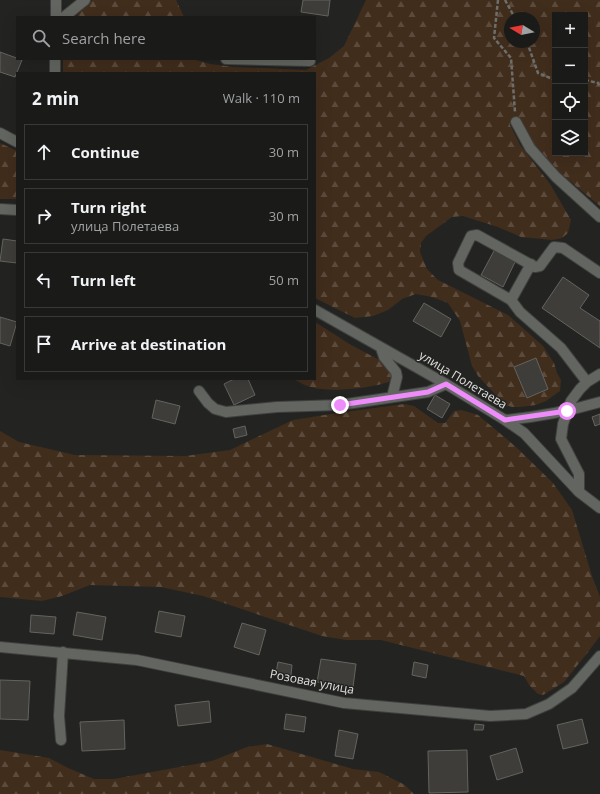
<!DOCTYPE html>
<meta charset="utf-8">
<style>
:root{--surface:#1a1b19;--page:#232422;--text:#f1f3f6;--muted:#9fa1a2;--line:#383938}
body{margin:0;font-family:"Open Sans",sans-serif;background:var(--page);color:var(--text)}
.controls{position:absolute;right:12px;top:12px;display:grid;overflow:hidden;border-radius:0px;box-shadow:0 4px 16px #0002}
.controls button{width:36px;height:36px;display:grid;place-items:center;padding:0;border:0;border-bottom:1px solid var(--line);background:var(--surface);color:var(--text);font:20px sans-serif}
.compass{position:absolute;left:504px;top:12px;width:36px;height:36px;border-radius:50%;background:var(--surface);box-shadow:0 4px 16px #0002;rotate:280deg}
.stop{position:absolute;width:12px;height:12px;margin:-9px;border:3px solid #ed8cfa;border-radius:50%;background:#fff}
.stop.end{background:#ed8cfa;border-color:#fff;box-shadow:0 1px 4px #0008}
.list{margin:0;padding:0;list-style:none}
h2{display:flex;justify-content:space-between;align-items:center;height:52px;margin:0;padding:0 16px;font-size:17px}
h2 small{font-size:13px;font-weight:400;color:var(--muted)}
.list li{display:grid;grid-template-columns:26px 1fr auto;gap:12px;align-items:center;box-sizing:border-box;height:56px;margin:0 8px 8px;padding:0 8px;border:1px solid var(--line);border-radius:0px}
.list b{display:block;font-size:15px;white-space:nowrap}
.list p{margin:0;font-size:13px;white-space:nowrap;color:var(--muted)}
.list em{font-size:13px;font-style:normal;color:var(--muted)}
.icon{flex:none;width:22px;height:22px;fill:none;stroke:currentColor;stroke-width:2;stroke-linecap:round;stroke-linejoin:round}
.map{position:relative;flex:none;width:600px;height:794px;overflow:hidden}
.search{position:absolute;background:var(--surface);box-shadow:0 4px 16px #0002;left:16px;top:16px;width:300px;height:44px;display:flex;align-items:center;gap:10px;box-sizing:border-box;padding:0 14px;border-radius:0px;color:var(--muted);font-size:15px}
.panel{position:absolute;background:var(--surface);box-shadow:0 4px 16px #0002;left:16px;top:72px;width:300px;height:308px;border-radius:0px}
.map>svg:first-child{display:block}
</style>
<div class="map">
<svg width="600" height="794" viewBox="0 0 600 794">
<defs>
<pattern id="forest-firs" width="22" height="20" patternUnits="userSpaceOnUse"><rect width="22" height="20" fill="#412d1c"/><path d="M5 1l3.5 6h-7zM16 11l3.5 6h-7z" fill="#5c4b3d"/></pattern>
</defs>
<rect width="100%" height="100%" fill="#232421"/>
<path fill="url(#forest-firs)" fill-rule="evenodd" d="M92,0H176L184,17H77L78,14Z
M366,0H600V206L559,172L536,147L520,118L515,116L511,120L510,125L520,145L550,184L571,220L568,233L562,238L552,240L521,237L498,227L463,216L452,217L426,236L421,243L420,252L427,269L438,280L508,315L543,346L554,363L557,373L561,380L560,391L546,401L536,405L520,407H512L505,405L478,376L472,366L460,321L448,303L432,297L416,294L402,299L388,310L373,316L355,318L315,298V73H63V59H193L210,64L234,67L306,70L329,58L344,46ZM555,15H585V153H555ZM510,18H534V42H510Z
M0,143L17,151V199H0Z
M315,322L351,345L389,365L394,375L391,381C373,388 330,393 311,387C305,386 299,382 294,379H315Z
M404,404L414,406L438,423H445L454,411L461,410L478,415L515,446L553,483L572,510L592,576L600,597V636L588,652L564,682L543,695L538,694L529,685L524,676L381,640H346L322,636L203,596L161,587L90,585L62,596L42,601L0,597V431L19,442L75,455L185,456L230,450L293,420L337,413Z
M267,744L353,769L379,772L405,785L414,794H0V750L49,758L68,768L94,779H114L212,761L247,747Z"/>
<path fill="#3e3d3a" stroke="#64635f" d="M303,0H330L328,16L301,12Z
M0,52L22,60L15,77L0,72Z
M3,239L17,241V263L0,261Z
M495,249L516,260L503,287L481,275Z
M563,277L589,295L580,308L600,321V348L542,308Z
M424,303L451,319L441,337L413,321Z
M0,317L17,322L10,346L0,343Z
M536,358L548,389L527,398L514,367Z
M234,379H248L255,395L234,405L224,384Z
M435,395L450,404L442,418L427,409Z
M156,400L180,406L175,424L152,418Z
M600,414V424L595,426L592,417Z
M245,426L247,435L235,438L233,429Z
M159,611L185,616L181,637L155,632Z
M77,612L106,617L102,640L73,635Z
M31,615L56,617L54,634L30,632Z
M242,623L266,630L259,655L234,647Z
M321,659L356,664L353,687L317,682Z
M278,662L292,665L291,675L276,673Z
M414,662L428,665L426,678L412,675Z
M0,680L30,681L28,720L0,719Z
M209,701L211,722L178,726L175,705Z
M286,714L306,717L304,732L284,729Z
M582,719L588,743L563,749L557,725Z
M124,720L125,749L82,751L80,722Z
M475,724L484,725L483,730H474Z
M339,730L358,734L353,759L335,756Z
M516,748L523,772L497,780L490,756Z
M467,750L468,792L429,793L428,751Z"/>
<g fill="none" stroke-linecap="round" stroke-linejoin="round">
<defs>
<path id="minor" d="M56,17V0
M64,17L85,0
M226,59L310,61
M55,73V59
M516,122L530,148L556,177L600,217
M0,133L17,142
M0,209L17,210
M511,300L531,264
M315,310L446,384L505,420L524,433L579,492L600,508
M381,348L384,357L396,372L397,377L392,397
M587,382L561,348L520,312L511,300L459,270L458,263L471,236L477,235L535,267L540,266L554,247L563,248L600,273
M199,391L208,403L215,409L226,412L277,407L340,405L428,392L446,384
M505,420C537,417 569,411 600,402
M579,492V474L561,439L563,424L571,401L580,389L587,382L600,374
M0,647L137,660L344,703L490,716L526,714L549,704L572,688L600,656
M61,740L59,716L63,652"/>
</defs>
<use href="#minor" stroke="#3f413e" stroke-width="12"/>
<path stroke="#6e6f6c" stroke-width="2.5" stroke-dasharray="4 2" stroke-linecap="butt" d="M498,0L494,38L511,58L515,112
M505,0L515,18
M527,42L538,73L555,80
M585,80L598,83L600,87"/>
<use href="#minor" stroke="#636561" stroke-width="10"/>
</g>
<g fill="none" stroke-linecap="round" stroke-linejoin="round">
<path stroke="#ed8cfa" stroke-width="5" d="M340,405L428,392L446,384L505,420L567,411"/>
</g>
<g text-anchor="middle" stroke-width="3" stroke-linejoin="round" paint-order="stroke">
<g font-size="12" fill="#e0e1df" stroke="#232421">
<text transform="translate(463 380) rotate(31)" y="4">улица Полетаева</text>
<text transform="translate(312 682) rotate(11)" y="4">Розовая улица</text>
</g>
</g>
</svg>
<div class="controls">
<button>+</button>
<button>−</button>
<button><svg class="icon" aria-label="locate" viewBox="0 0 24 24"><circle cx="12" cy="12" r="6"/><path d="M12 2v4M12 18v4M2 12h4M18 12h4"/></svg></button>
<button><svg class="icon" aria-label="layers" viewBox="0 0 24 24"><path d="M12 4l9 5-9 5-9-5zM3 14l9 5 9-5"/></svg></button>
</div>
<svg class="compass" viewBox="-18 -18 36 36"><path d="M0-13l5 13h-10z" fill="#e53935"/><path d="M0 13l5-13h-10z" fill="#9fa1a2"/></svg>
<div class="stop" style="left:567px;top:411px"></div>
<div class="stop end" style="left:340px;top:405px"></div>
<div class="search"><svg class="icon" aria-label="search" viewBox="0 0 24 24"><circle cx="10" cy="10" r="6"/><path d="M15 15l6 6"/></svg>Search here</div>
<section class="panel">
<h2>2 min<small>Walk · 110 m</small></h2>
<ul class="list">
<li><svg class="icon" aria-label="ahead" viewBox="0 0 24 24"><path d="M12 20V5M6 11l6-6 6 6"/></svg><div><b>Continue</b></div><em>30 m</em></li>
<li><svg class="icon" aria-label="right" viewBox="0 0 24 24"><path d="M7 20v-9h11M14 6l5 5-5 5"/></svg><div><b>Turn right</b><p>улица Полетаева</p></div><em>30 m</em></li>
<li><svg class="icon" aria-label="left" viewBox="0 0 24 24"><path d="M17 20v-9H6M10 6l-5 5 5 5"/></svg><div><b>Turn left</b></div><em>50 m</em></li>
<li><svg class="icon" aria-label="arrive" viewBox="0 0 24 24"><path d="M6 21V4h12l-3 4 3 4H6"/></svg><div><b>Arrive at destination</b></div></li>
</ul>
</section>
</div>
